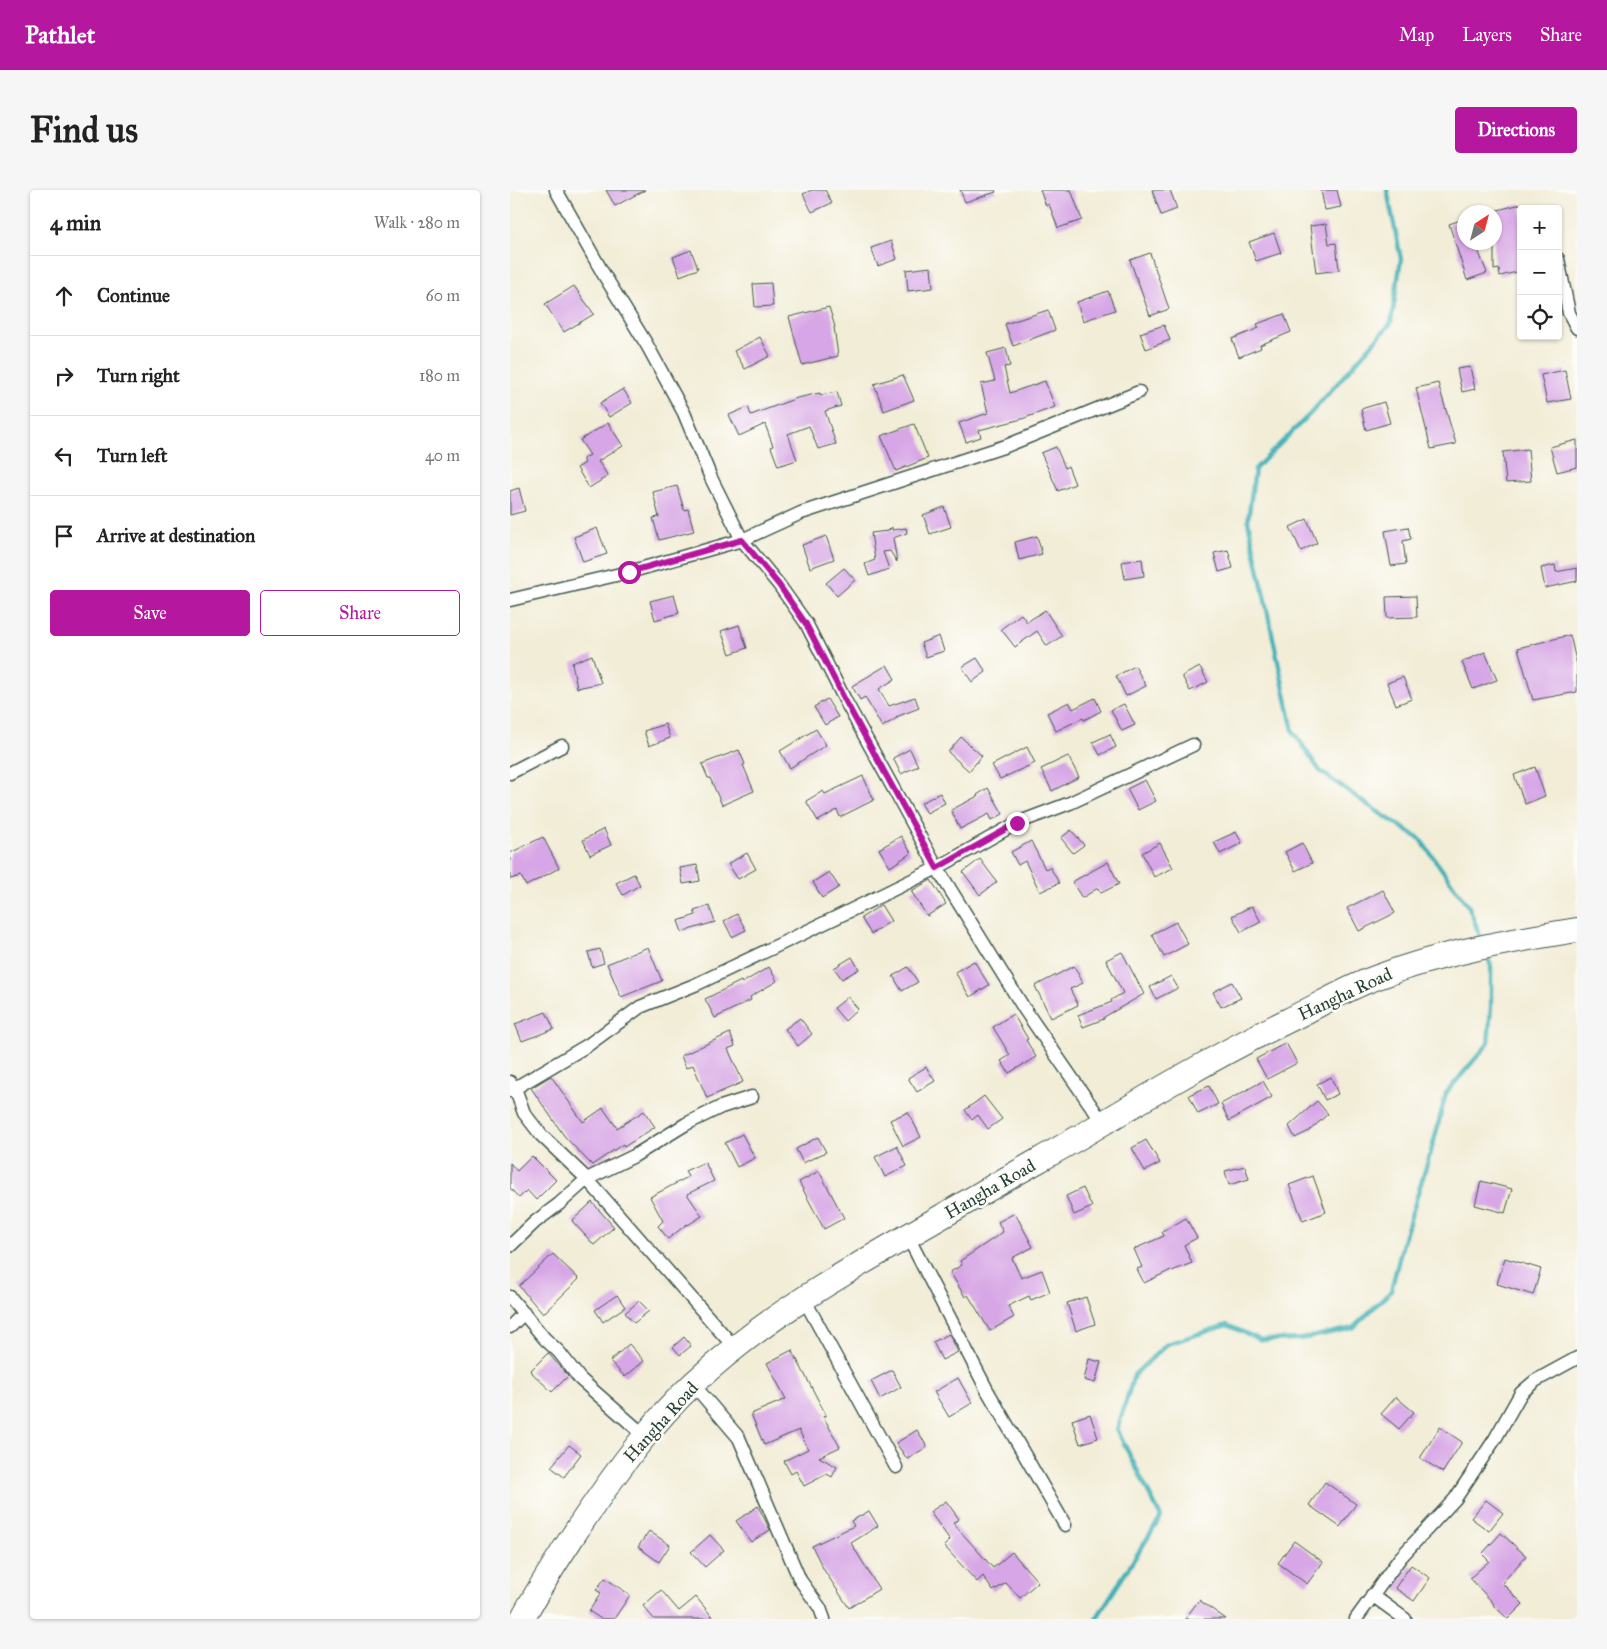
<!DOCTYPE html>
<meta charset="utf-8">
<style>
:root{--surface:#fff;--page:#f6f6f6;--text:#222;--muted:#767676;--line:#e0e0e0;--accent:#b5179e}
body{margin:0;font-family:"IM FELL Great Primer",serif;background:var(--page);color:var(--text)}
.controls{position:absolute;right:15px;top:15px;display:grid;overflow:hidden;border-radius:5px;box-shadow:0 1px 4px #0004}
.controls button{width:45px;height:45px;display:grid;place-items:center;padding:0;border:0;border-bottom:1px solid var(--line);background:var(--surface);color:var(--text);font:25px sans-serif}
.compass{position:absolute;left:947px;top:15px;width:45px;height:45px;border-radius:50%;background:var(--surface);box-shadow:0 1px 4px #0004;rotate:36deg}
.stop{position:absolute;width:15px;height:15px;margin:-11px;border:4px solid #b5179e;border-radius:50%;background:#fff}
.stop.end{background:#b5179e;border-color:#fff;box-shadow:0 1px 5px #0008}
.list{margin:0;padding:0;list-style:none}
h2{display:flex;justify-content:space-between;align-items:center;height:65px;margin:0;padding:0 20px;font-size:21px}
h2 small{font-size:16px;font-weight:400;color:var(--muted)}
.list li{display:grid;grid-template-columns:32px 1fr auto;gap:15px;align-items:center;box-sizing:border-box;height:80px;padding:0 20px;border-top:1px solid var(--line)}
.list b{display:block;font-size:19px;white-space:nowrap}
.list em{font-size:16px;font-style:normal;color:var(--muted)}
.actions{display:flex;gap:10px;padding:15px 20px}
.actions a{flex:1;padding:11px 0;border:1px solid var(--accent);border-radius:5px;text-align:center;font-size:18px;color:var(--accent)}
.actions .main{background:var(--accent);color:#fff}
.icon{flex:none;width:28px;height:28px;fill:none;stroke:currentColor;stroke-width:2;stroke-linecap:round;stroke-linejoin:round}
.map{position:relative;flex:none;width:1067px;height:1429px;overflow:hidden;border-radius:5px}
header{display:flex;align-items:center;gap:30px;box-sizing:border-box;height:70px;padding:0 25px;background:var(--accent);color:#fff}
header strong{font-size:24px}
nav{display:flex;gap:28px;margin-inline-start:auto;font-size:18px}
.intro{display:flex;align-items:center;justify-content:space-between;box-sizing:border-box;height:120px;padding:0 30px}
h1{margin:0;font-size:35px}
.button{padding:12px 22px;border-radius:5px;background:var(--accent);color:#fff;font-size:18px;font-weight:700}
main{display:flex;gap:30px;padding:0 30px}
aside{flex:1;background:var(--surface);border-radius:5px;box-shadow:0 1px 4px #0004}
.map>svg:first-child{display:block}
</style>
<header>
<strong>Pathlet</strong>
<nav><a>Map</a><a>Layers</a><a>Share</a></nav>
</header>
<div class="intro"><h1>Find us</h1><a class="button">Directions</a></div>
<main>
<aside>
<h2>4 min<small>Walk · 280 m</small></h2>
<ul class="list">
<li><svg class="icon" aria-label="ahead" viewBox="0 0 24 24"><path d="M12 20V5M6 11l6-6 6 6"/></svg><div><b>Continue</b></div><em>60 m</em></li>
<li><svg class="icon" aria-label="right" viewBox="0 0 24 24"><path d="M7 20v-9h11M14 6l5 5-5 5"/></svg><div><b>Turn right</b></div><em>180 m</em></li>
<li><svg class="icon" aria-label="left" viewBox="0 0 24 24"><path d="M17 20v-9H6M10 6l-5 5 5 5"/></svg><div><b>Turn left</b></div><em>40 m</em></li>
<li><svg class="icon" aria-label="arrive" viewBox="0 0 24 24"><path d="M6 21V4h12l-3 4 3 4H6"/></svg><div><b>Arrive at destination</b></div></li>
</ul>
<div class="actions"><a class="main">Save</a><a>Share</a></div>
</aside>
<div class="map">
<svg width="1067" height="1429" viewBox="0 0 1067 1429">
<rect width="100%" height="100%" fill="#fdfcf7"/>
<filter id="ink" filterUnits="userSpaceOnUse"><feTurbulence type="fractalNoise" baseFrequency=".02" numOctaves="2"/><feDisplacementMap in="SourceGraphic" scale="10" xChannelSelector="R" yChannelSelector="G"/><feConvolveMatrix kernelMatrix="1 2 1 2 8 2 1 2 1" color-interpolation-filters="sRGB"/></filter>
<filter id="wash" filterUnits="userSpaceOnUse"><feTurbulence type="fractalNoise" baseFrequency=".0096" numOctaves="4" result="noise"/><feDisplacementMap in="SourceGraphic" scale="20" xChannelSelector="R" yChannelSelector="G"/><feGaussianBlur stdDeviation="1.12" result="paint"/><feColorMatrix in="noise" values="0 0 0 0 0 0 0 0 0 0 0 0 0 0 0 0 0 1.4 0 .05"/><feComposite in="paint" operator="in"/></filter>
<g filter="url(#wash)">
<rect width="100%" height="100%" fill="#f2edd7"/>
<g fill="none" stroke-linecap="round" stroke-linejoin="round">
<path stroke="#40b1b8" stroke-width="4.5" d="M877,0L891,69L881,133L800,224L745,279L738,331L783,541L810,581L865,620L910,649L959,717L972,751
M586,1429L651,1327L607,1240L624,1185L657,1154L717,1135L751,1150L791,1149L843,1138L881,1101L894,1049L924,951L936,903L978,854L981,817V776L976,763"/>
</g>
<g id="blocks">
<path fill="#d7a6e6" d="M96,0H135L105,16Z
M302,0H315L322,13L302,22L293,4Z
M450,0H485L486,2L455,12Z
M530,0H561L572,30L548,38L539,14L536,16Z
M642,0H660L667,19L651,25Z
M811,0H827L831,17L815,20Z
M1011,14V81L990,86L989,79L984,80V21Z
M954,29V52H965L977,83L957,90L939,34Z
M816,34L819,54L826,53L829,80L806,83L800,36Z
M764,43L771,63L746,71L739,52Z
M381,51L387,69L368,76L361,58Z
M181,60L188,79L170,86L163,67Z
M640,63L659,119L640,126L620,70Z
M421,77L423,98L398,101L396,80Z
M261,93L263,116L245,117L243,94Z
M64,96L84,124L54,142L35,114Z
M598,101L605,120L573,131L567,112Z
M319,117L325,137H324L328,166L292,175L279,127Z
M538,120L545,140L503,156L495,134Z
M774,124L781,142L750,155L751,158L729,167L722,149L749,138L747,134Z
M654,135L660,150L636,159L630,143Z
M250,147L260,166L235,179L224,161Z
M496,158L500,176L494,177L500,203L535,191L545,217L512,229L469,240L471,247L456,252L449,233L478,223L471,194L485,191L477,163Z
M960,177L965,199L952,202L947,179Z
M1055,180L1061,209L1037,213L1031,185Z
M393,185L404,210L374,221L364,194Z
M928,193L946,254L921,259L906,198Z
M113,199L122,213L99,227L90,213Z
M327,202L331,216L315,221L326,254L308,259L299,236L278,244L287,270L268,276L261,257L263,256L255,234L229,246L219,225L238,217L241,225L287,208L310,203V205Z
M874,212L880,233L856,240L851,219Z
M98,233L113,256L88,271L98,286L79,298L67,278L75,273L73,269L80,265L70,250Z
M404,234L418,268L386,281L371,246Z
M1067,250V277L1047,282L1040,257Z
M546,257L555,278L558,276L565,294L548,301L531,263Z
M1018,259L1021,291L996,293L993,262Z
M167,296L174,320L178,319L184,341L149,350L143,328L149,327L143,302Z
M9,298L15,321L0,325V301Z
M434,317L441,337L420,344L413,325Z
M797,329L807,353L791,361L780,337Z
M382,337V340L396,338L397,343L383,348L387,372L380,361L373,362L379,379L359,386L355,374L365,370L361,343L378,341Z
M898,337L901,349L893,351L896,374L881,376L875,341Z
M87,338L97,364L73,372L64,347Z
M316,346L324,369L300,378L292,355Z
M527,346L532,364L509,370L505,352Z
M718,360L723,378L709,382L704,363Z
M632,369L634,386L615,389L612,372Z
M1045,375L1046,382L1067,378V391L1035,398L1031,378Z
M334,378L345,390L327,406L316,393Z
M164,405L169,423L145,430L140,411Z
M906,406L907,427L877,428L876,407Z
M535,420L552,446L537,456L527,441L505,457L491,439L511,424L517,432Z
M229,435L237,458L220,464L211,441Z
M1060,445L1067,475V502L1023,510L1008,458Z
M429,446L434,461L416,467L411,453Z
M975,462L987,490L963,499L952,472Z
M82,465L91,493L67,498L62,473Z
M467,468L476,482L462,492L452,477Z
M377,475L385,489L369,499L379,516L405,507L409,518L386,527L387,528L372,537L355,507L350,510L342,496Z
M625,476L636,496L616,506L606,486Z
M690,477L698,492L680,501L672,486Z
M893,487L902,509L886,515L877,493Z
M585,508L591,521L574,530L573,528L546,541L537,523L559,512L563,519Z
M317,509L328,527L315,535L304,517Z
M614,514L625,535L612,541L601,520Z
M155,534L160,548L139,556L134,541Z
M306,539L316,555L280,578L270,561Z
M600,544L606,557L590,565L583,552Z
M451,547L472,566L459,581L438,562Z
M517,557L525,573L490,589L482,575Z
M400,559L408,576L391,584L383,568Z
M229,560L235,574L233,575L244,601L212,615L200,588H198L192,574Z
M558,566L569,587L542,601L531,579Z
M1025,577L1035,606L1015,614L1004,585Z
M353,586L364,610L330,627L327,620L308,631L296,611L313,601L315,604Z
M635,590L646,611L628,620L617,599Z
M478,598L493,624L482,630L479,624L450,639L441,620L468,606L467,605Z
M430,603L435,613L417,623L411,613Z
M94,639L101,655L80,665L73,650Z
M561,640L574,655L563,663L551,648Z
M726,642L732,653L710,664L704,652Z
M391,646L401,663L380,677L369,659Z
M33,647L49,678L16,696L11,686L0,689V663Z
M521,651L535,679L540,677L549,693L530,702L515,671L508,675L501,662Z
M650,653L663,678L644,687L632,663Z
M792,653L802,673L785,681L775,662Z
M237,663L246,679L228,689L218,674Z
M470,669L487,692L470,705L453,682Z
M598,672L609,694L591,703L588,698L572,708L562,692Z
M187,675L190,691L173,694L170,678Z
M319,682L329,697L312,708L303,692Z
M124,684L130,695L113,705L106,693Z
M421,690L436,714L417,726L401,701Z
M873,700L885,723L849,741L837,718Z
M371,715L381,731L361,744L351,728Z
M199,716L205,732L172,742L168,731L186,725L184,721Z
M742,716L751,732L731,742L722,726Z
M227,724L236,740L222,747L214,731Z
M666,732L678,754L654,767L642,744Z
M138,757L152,791L111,807L97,774Z
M90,759L94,773L82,777L78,762Z
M612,762L634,804L594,827V829L573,837L568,825L602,812L601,810L613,803L596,770Z
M342,767L349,779L332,789L324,778Z
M464,771L479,795L460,807L445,782Z
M564,776L573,793L560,799L568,815L541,828L525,796Z
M259,777L267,791L240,807L241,810L205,828L195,809L231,791L232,793Z
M398,777L408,792L392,801L383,786Z
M661,786L668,798L646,809L640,797Z
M722,792L731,808L711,817L703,802Z
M338,807L348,819L335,831L324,818Z
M36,822L44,839L12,851L5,834Z
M503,824L518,849L516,850L526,867L499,883L491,871L500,865L483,837Z
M290,828L302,844L288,856L275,839Z
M220,843L225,856L218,859L233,892L197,908L183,875L176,878L171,866Z
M776,853L787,873L757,889L746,869Z
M416,877L425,891L407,902L398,888Z
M41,886L73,932L93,918L107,938L134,921L145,937L114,957L113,954L82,975L55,947L21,898Z
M821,887L828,904L815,910L807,894Z
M753,891L762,907L719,931L711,914Z
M699,896L708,914L688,924L679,905Z
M474,906L492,929L478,939L468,925L462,930L455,920Z
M807,911L818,924L799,941L785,948L779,936Z
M398,922L411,947L393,956L380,930Z
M232,944L245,968L227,977L215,953Z
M308,947L316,962L293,973L286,959Z
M636,950L650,973L635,981L622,958Z
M387,956L397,976L375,987L365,967Z
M22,966L46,990L26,1010L17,1000L9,1008L0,998V973L7,981Z
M195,972L204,991L177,1004L192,1026L178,1035L177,1034L158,1049L148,1036L153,1031L140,1007L178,987L175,981Z
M735,976L739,989L719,995L715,981Z
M309,981L334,1028L314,1039L289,992Z
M803,986L816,1022L793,1031L779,995Z
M971,991L1002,999L995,1023L965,1015Z
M573,998L582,1017L564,1025L556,1006Z
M82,1012L104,1037L84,1055L62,1031Z
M505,1023L523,1057L502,1068L511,1088L532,1080L540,1102L521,1110L519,1106L498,1116L504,1127L480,1141L458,1105L455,1107L440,1082L452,1075L450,1071L493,1042L488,1032Z
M676,1028L687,1048L674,1055L682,1073L662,1081L661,1080L634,1093L627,1079L632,1077L624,1059L654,1046L652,1042Z
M43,1064L69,1089L33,1124L9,1096Z
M995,1068L1031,1079L1023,1105L987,1094Z
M107,1105L115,1117L93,1132L85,1120Z
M576,1107L585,1134L566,1141L557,1113Z
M129,1111L139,1121L124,1133L115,1123Z
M439,1144L448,1162L432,1170L423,1152Z
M174,1147L181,1156L170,1165L163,1157Z
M119,1154L134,1171L115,1187L100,1171Z
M282,1160L316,1225L313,1226L330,1257L309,1267L327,1277L322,1287L317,1284L294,1296L286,1281L281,1284L274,1271L298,1259L289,1240L254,1255L241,1224L276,1209L257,1173Z
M38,1163L58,1186L42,1202L20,1181Z
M579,1169L591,1172L585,1193L574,1190Z
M382,1180L391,1197L370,1209L361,1191Z
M448,1188L462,1213L439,1227L424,1202Z
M886,1207L904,1222L889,1239L871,1224Z
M580,1224L588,1248L570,1254L562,1230Z
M930,1237L952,1252L933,1282L910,1268Z
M407,1240L417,1257L397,1269L386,1253Z
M59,1255L71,1264L54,1287L41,1277Z
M815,1292L846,1314L830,1337L799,1315Z
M976,1310L993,1323L979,1341L961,1328Z
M436,1311L449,1329L443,1333L483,1378L502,1362L528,1392L510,1408L496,1393L483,1401L473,1386L467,1392L434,1356L440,1350L420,1322Z
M248,1316L260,1340L241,1352L226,1331Z
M359,1321L368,1336L341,1353L369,1399L339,1418L314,1380L302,1356L344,1336L341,1331Z
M139,1341L160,1355L149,1372L128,1357Z
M991,1343L1016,1366L992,1393L1013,1414L998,1429L983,1415L984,1414L960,1388L979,1371L972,1364Z
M200,1345L214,1360L195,1377L181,1362Z
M784,1351L813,1372L797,1394L768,1373Z
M901,1375L920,1388L904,1411L885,1398Z
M95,1388L120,1405L104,1429H91L79,1421L91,1403L86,1400Z
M151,1400L169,1421L186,1407L204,1429H144L133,1416Z
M689,1410L716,1429H675Z"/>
</g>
</g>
<g filter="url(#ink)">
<use href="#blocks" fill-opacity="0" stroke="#3f574c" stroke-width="1"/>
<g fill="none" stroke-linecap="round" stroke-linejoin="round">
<defs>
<path id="street" d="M46,0L94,85L137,155L174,223L201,288L232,350L269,395L296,433L336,512L427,678L515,820L593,933
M1048,69L1059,123L1067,138
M0,410L119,382L232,350L291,323L496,256L629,202
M0,583L52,556
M0,892L5,898L14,923L31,945L77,989L225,1158
M0,901L78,855L130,817L187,794L327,727L427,678L507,633L560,613L683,555
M398,1047L477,1200L555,1335
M0,1056L25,1032L49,1014L77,989L124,966L176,934L211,917L242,907
M0,1107L35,1149L49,1162L70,1189L135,1246
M294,1109L386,1277
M0,1137L14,1123
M183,1194L229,1248L290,1390L310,1418L314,1429
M862,1405L895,1429
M846,1429L890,1368L945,1309L985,1249L1011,1203L1025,1191L1067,1168"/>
<path id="highway" d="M12,1429C30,1396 50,1366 70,1335C104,1285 140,1234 184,1193C265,1117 365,1066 460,1010C497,988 535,967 573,945C640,905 707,865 777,831C806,817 835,799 865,788C930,763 999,751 1067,740"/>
</defs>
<use href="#street" stroke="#3f574c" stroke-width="15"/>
<use href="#highway" stroke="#3f574c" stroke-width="26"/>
<use href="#street" stroke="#fff" stroke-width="12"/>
<use href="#highway" stroke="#fff" stroke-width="24"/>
</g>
</g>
<g fill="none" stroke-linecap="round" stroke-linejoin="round" filter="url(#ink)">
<path stroke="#b5179e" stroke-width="6" d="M119,382L232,350L269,395L296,434L336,512L427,678L507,633"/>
</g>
<g text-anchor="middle" stroke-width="5" stroke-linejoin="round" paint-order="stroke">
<g font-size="18" fill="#1f3d34" stroke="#fdfcf7">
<text transform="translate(835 804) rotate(-25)" y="6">Hangha Road</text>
<text transform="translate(480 999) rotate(-30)" y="6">Hangha Road</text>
<text transform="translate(151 1232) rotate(-48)" y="6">Hangha Road</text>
</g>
</g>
</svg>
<div class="controls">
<button>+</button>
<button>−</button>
<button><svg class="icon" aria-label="locate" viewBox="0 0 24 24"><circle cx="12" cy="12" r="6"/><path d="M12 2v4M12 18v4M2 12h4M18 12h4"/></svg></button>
</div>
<svg class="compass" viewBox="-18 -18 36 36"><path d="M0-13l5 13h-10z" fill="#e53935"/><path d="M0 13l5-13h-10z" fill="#767676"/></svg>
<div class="stop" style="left:119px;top:382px"></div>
<div class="stop end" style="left:507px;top:633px"></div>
</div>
</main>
